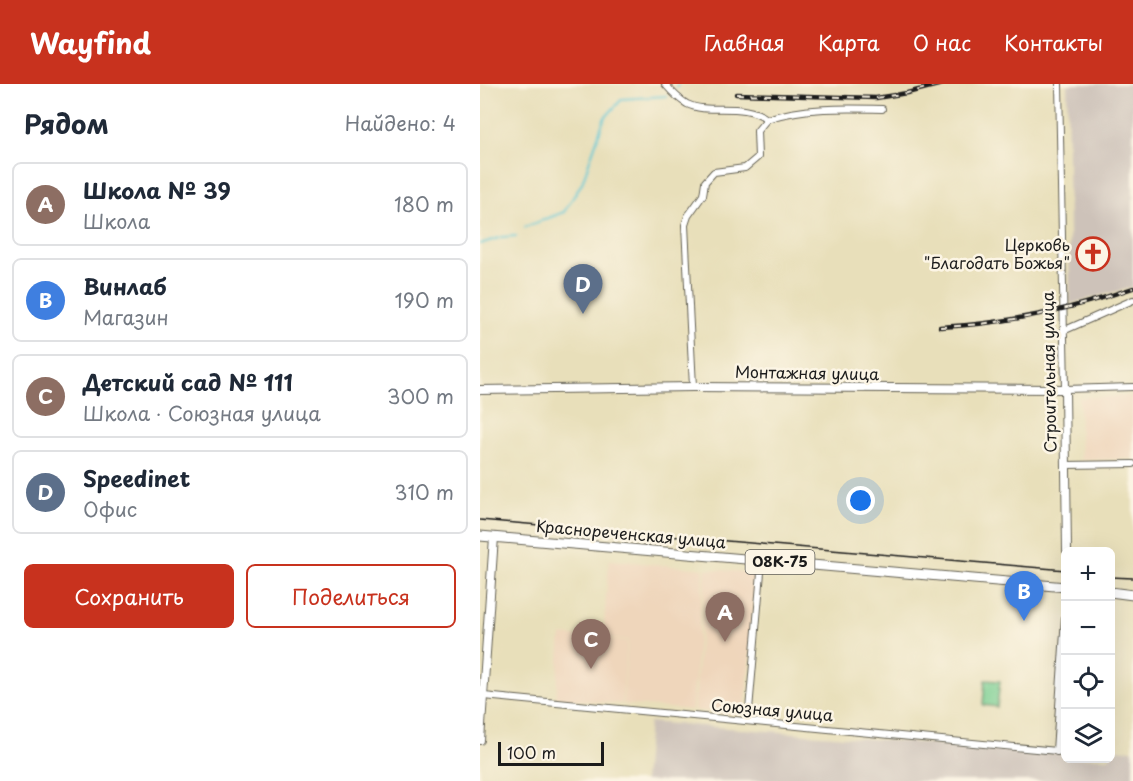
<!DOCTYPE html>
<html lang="ru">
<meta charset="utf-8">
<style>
:root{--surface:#fff;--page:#f2f2f3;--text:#1f2937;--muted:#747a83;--line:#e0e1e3;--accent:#c8321e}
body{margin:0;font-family:"Playpen Sans",sans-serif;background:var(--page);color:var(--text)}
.controls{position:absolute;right:18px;bottom:18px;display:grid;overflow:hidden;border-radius:9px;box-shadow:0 6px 24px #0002}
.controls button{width:54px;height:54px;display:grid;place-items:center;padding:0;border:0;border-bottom:2px solid var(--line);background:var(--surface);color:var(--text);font:30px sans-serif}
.scale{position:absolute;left:18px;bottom:15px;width:106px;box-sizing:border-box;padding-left:6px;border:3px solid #1c1c1c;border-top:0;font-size:16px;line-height:21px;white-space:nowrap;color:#1c1c1c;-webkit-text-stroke:4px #fcf5e5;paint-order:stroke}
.you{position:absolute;left:381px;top:417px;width:21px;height:21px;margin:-15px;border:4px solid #fff;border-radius:50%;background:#1a73e8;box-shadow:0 0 0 9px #1a73e833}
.badge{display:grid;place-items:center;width:39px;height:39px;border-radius:50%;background:var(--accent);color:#fff;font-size:20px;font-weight:700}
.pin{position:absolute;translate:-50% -50px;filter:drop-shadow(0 2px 3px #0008)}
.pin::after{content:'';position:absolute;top:32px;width:21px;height:18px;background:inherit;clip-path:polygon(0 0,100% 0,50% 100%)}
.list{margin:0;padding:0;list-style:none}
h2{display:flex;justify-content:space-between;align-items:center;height:78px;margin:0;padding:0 24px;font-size:26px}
h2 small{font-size:20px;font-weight:400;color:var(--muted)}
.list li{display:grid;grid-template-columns:39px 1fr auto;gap:18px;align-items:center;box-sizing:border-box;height:84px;margin:0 12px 12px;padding:0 12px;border:2px solid var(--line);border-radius:9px}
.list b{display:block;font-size:22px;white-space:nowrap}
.list p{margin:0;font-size:20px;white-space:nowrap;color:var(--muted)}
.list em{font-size:20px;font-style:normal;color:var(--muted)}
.actions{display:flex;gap:12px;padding:18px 24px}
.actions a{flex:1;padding:14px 0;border:2px solid var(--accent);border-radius:9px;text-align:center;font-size:21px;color:var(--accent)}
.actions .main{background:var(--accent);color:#fff}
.icon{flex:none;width:33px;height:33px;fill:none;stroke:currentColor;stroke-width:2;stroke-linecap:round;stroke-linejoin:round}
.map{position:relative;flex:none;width:653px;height:697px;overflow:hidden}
header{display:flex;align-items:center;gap:36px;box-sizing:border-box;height:84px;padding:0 30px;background:var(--accent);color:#fff}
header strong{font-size:28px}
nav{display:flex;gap:33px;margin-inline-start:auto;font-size:21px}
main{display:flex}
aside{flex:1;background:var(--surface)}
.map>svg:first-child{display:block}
</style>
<header>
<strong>Wayfind</strong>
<nav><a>Главная</a><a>Карта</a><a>О нас</a><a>Контакты</a></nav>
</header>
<main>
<aside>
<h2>Рядом<small>Найдено: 4</small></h2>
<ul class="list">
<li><span class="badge" style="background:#8d6e63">A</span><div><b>Школа № 39</b><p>Школа</p></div><em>180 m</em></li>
<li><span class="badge" style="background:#3f7fe0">B</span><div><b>Винлаб</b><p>Магазин</p></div><em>190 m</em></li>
<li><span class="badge" style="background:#8d6e63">C</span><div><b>Детский сад № 111</b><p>Школа · Союзная улица</p></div><em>300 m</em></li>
<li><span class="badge" style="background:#5c6f8a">D</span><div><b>Speedinet</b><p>Офис</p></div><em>310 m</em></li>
</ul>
<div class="actions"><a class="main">Сохранить</a><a>Поделиться</a></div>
</aside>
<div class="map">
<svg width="653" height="697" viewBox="0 0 653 697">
<rect width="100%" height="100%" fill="#fcf5e5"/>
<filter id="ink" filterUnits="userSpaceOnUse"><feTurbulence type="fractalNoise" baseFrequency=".0167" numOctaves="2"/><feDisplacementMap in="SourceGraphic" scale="12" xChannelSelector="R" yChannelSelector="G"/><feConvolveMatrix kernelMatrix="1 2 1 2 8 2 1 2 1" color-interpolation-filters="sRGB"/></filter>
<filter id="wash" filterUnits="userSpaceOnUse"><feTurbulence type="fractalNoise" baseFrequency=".008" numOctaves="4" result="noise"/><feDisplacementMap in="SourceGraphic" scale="24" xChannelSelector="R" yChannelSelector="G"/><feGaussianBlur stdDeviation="1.35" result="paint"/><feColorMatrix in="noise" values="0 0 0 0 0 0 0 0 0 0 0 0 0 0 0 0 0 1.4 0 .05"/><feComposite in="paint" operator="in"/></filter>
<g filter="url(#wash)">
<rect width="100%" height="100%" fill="#e8dfba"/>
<path fill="#efd6bb" d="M653,312V375L601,376L599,314Z
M129,476L224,485L212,626L143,620L148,556L123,554Z
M226,485L277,489L265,631L214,626Z
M81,551L147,557L142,620L76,614Z"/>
<path fill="#cdc2b9" d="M587,0H653V203L590,220Z
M169,638L574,669L585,662L586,674H630L631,665L653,666V697H164Z"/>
<path fill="#79ce91" stroke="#4a7556" stroke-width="1.5" d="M505,596L520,597L517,623L503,621Z"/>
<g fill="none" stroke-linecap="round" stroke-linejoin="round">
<path stroke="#5bc7d5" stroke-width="2" d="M197,4L198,0
M45,143L84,128L102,99L124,35L142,15L186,12
M0,160L22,153L36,152"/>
</g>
</g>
<g filter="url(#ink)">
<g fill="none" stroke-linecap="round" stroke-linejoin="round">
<defs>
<path id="street" d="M185,0C191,7 198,15 207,20C229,31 263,17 287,35C323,23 364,24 402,25
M579,0L585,305L653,303
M583,247L653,216
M213,303L205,141L208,132L223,111L225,98L234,88L265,84L278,73L277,47L287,35
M585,381L653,380
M4,612L577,667
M268,637L282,477"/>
<path id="secondary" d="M0,306L213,303L585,305L587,467
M0,656L14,453
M577,667L586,533"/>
<path id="primary" d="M0,452L586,503
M630,508L653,511"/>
</defs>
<use href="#street" stroke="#636053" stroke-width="8"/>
<use href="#secondary" stroke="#636053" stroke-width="10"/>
<use href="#primary" stroke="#636053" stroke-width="11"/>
<use href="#street" stroke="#fff" stroke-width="6"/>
<use href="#secondary" stroke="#fff" stroke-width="8"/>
<use href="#primary" stroke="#fff" stroke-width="9"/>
<path stroke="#1c1c1c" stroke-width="1.5" d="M0,436L586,486
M630,493L653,494"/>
<defs>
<path id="rail" d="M256,10L396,14L427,9L462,0
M460,243C527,240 590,226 653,204"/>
</defs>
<use href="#rail" stroke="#1c1c1c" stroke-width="4.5"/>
<use href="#rail" stroke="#fcf5e5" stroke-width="2" stroke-dasharray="7" stroke-linecap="butt"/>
</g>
</g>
<defs>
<symbol id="church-ring" viewBox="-11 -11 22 22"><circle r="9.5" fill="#fcf5e5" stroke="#c8321e" stroke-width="1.5"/><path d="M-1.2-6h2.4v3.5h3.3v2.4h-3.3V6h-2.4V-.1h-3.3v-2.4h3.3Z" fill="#c8321e"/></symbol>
</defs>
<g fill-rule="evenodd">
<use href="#church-ring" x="594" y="151" width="38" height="38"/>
</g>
<g text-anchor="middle" stroke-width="5" stroke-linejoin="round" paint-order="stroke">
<rect fill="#fcf5e5" stroke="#5f5d58" stroke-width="1.5" x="265.5" y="466" width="69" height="24" rx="4.5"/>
<g font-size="15" font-weight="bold" fill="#1c1c1c">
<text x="300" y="483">08К-75</text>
</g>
<g font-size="16" fill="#1c1c1c" stroke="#fcf5e5" text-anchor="end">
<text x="590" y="167">Церковь<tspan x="590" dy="18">"Благодать Божья"</tspan></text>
</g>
<g font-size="16" fill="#1c1c1c" stroke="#fcf5e5">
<text transform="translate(569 288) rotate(-91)" y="6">Строительная улица</text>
<text transform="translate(327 289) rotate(1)" y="6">Монтажная улица</text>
<text transform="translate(151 450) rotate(5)" y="6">Краснореченская улица</text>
<text transform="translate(292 626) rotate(5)" y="6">Союзная улица</text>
</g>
</g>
</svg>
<div class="controls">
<button>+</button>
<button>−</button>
<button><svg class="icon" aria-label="locate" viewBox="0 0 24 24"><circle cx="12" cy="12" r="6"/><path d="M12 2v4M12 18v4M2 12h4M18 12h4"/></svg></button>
<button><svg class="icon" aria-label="layers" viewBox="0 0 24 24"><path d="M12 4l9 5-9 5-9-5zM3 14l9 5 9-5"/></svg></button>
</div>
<div class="scale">100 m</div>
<div class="you"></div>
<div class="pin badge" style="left:245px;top:558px;background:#8d6e63">A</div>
<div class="pin badge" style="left:544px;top:537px;background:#3f7fe0">B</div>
<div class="pin badge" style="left:111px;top:585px;background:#8d6e63">C</div>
<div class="pin badge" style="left:103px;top:230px;background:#5c6f8a">D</div>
</div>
</main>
